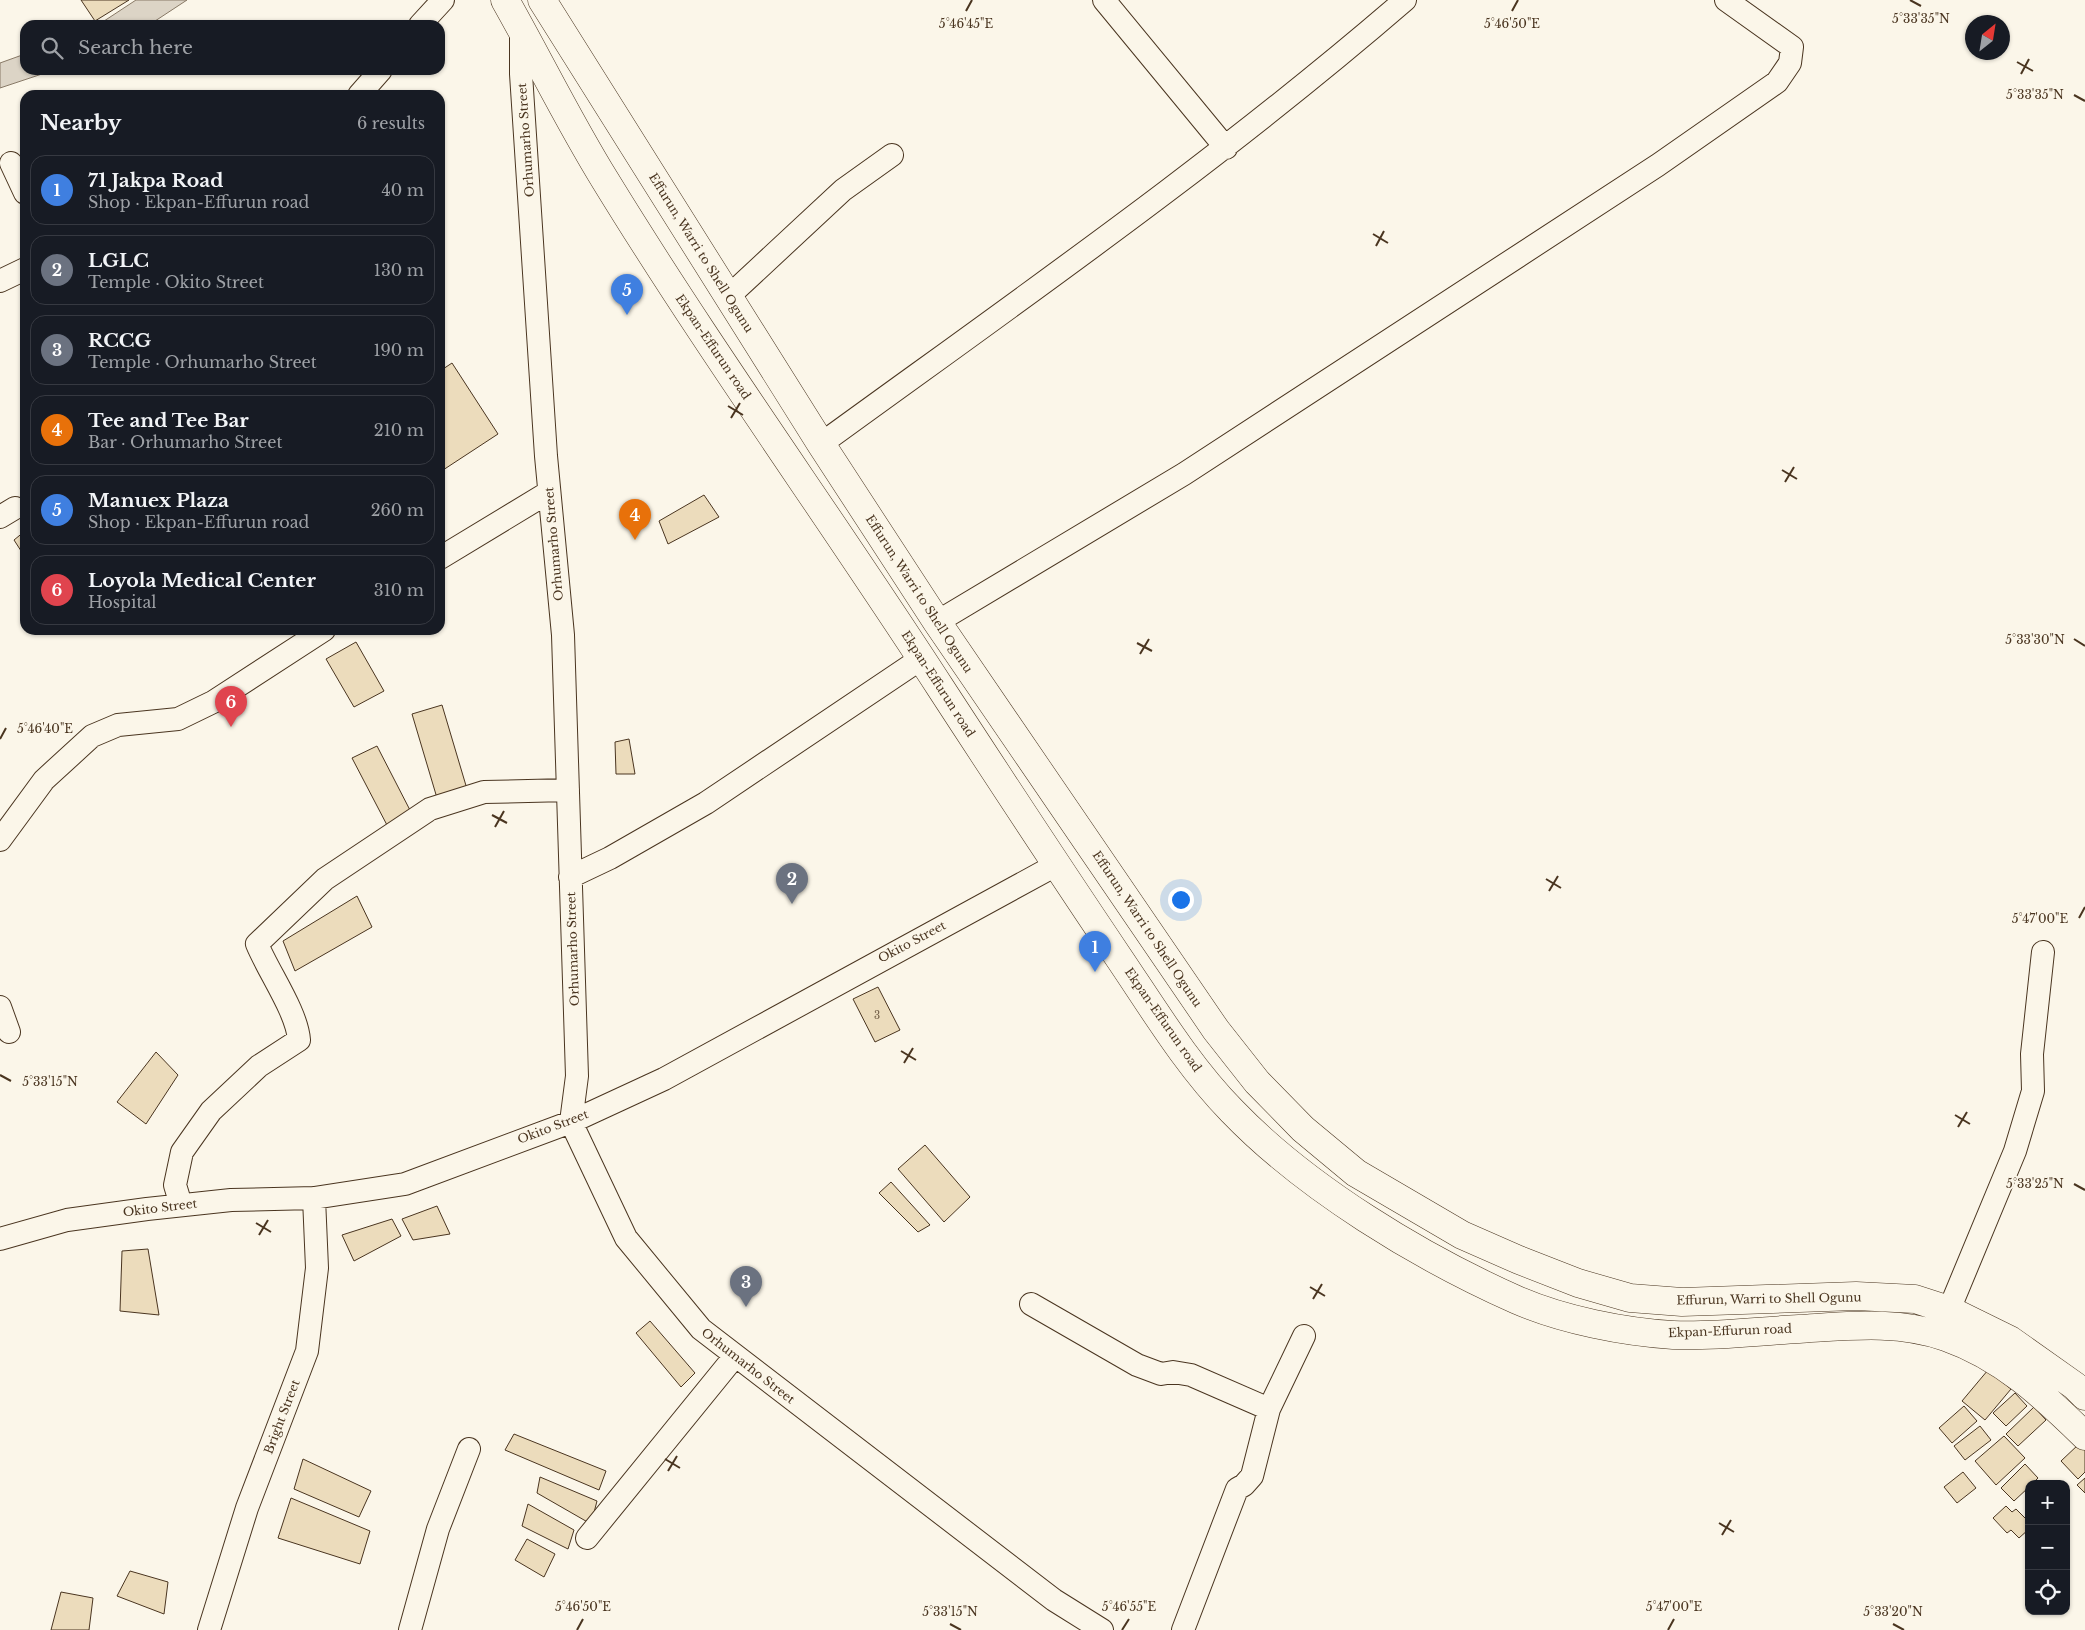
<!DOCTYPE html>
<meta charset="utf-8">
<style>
:root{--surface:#171b24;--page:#20242c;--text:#f1f3f6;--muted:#9ea1a6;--line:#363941;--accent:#b45309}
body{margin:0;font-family:"Libre Baskerville",serif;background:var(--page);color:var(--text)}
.controls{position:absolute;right:15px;bottom:15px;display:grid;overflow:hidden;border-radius:10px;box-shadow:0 1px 4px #0004}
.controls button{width:45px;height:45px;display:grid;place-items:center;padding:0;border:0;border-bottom:1px solid var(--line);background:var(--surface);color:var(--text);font:25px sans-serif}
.compass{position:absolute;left:1965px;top:15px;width:45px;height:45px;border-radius:50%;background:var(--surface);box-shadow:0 1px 4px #0004;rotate:30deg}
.you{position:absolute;left:1180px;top:899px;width:18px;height:18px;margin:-12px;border:4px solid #fff;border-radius:50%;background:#1a73e8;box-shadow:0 0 0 8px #1a73e833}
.badge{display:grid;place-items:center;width:32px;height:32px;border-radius:50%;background:var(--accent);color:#fff;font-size:16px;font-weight:700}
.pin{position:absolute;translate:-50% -41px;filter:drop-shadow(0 1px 2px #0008)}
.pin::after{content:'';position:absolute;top:26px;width:18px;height:15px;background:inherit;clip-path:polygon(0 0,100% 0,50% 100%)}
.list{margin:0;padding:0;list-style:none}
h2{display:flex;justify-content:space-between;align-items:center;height:65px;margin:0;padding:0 20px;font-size:21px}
h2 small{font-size:16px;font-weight:400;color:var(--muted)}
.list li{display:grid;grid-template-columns:32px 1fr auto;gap:15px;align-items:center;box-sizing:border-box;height:70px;margin:0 10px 10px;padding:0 10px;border:1px solid var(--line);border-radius:15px}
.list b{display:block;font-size:19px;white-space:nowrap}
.list p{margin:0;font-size:16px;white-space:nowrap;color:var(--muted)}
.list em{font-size:16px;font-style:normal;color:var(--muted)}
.icon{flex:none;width:28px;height:28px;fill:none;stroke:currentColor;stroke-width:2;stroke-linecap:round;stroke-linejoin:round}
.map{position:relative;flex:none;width:2085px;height:1630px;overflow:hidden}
.search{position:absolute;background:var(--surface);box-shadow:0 1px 4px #0004;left:20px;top:20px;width:425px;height:55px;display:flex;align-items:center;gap:12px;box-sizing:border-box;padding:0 18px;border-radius:15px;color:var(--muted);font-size:19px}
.panel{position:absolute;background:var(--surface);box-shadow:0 1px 4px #0004;left:20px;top:90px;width:425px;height:545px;border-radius:15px}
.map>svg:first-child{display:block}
</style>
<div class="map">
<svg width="2085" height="1630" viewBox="0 0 2085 1630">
<rect width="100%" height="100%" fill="#fbf6e9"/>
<path fill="#dcd4c6" stroke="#887966" d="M136,0H187L149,25H98Z
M25,54V70H54L0,88V63Z"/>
<path fill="#ecdcbc" stroke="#4a3520" d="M81,0H129L95,21Z
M452,363L498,434L440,472V371Z
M704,495L719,517L668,544L659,521Z
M25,531V557L14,540Z
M356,642L384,691L354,707L326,659Z
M442,705L467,789L437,798L412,714Z
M629,739L635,774H616L615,742Z
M377,746L412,814L388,827L352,758Z
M357,896L372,927L295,971L283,941Z
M878,987L900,1030L875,1042L853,999Z
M156,1052L178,1075L146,1124L117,1102Z
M925,1145L970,1197L944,1222L898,1169Z
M891,1182L930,1225L918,1232L879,1193Z
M437,1206L450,1234L413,1240L402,1219Z
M392,1219L401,1236L354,1261L342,1235Z
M148,1249L159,1315L120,1311L122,1251Z
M650,1321L695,1373L681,1387L636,1333Z
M1988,1370L2011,1389L1985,1420L1962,1401Z
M2015,1393L2027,1406L2006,1426L1993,1413Z
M1964,1406L1977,1421L1952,1443L1939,1428Z
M2034,1407L2046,1420L2018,1446L2006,1434Z
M1980,1426L1991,1440L1965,1460L1954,1446Z
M514,1434L606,1471L599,1490L505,1450Z
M2004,1436L2025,1458L1996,1485L1975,1461Z
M2079,1444L2085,1450V1472L2078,1479L2061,1461Z
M303,1459L371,1491L359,1517L294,1489Z
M2025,1464L2038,1478L2032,1484H2029V1487L2014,1501L2001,1488Z
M1963,1472L1976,1488L1957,1503L1944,1487Z
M540,1477L597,1501L591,1524L537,1493Z
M2085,1478V1493L2077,1485Z
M291,1498L370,1531L360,1564L278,1538Z
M528,1504L574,1530L568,1549L522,1526Z
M2006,1506L2012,1512L2016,1509L2029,1522V1529L2019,1538L2011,1530L2007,1533L1993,1518Z
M527,1539L555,1554L544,1577L515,1560Z
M130,1571L168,1582L164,1614L117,1596Z
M61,1592L93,1598L89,1630H51Z"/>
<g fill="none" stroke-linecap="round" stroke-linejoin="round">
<defs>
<path id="minor" d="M1104,0L1226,148
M420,25L443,0
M521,28V74L546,456L563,635L577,1076L571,1122L626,1238L701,1329L1054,1600L1102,1630
M359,95L381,70
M11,163L25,193
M0,281L25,269
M728,297L843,190L892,155
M821,444C1019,300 1220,160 1405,0
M0,517L15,508
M440,558L549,492
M937,622L1184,474L1658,165L1777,82L1790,63L1792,47L1726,0
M0,840L44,780L92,736L118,725L178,719L213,702L324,630
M570,877L610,858L706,803L922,658
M0,1007L9,1032
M181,1205L175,1185L182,1152L211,1111L259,1066L299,1040C297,1012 269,973 257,944L325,879L430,809L484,792L568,790
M0,1239L67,1220L147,1209L231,1200L314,1198L405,1184L571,1122L664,1079L1056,865
M1031,1304L1137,1365L1161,1374L1173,1372L1191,1375L1269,1409
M1949,1310L2015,1151L2033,1091L2032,1054L2043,952
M587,1538L735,1356
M209,1630L247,1508L307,1351L317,1268L314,1198
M410,1630L438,1529L469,1449
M1183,1630L1237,1489L1244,1485L1252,1476L1269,1409L1304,1336"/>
<path id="major" d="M505,0C539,60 569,122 605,180C711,353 830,517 940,687C998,776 1057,866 1117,955C1153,1008 1187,1065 1232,1111C1306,1188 1420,1257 1517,1300C1563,1320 1624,1332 1673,1335C1713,1337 1759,1331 1799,1329C1848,1326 1898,1320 1946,1337C2003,1357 2043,1395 2085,1436
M542,0L821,444L937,622L1216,1030L1257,1082L1303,1129L1356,1173L1462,1235L1519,1260L1578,1283L1630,1298L1682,1302L1856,1296L1915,1299L1949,1310L2010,1340L2075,1386L2085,1396"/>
</defs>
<use href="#minor" stroke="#4a3520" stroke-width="24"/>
<use href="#major" stroke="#4a3520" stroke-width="29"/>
<use href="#minor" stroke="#fbf6e9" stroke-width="22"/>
<use href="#major" stroke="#fbf6e9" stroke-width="28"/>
</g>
<path fill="none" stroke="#4a3520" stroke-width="2" d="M1910,0L1921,6M966,11L972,0M1512,11L1518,0M2017,62L2033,71M2021,74L2029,59M2074,95L2085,101M1373,234L1388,243M1376,246L1384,231M728,406L743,415M731,418L740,403M1782,470L1797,479M1785,482L1794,467M2074,639L2085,646M1137,643L1152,651M1140,654L1149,639M0,739L6,728M492,815L507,823M495,827L504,811M1546,879L1561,888M1549,891L1558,876M2079,918L2085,907M901,1051L916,1060M904,1063L913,1048M0,1075L11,1081M1955,1115L1970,1124M1958,1127L1967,1112M2074,1184L2085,1190M256,1223L271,1232M259,1235L268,1220M1310,1287L1325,1296M1313,1299L1322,1284M665,1459L680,1468M668,1471L677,1456M1719,1523L1734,1532M1722,1535L1731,1520M950,1624L961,1630M1893,1624L1904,1630M577,1630L583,1619M1122,1630L1129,1619M1668,1630L1674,1619"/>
<g text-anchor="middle" stroke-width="4" stroke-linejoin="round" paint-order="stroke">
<g font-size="10" fill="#725f47">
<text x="877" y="1019">3</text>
</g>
<g font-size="12" fill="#4a3520" stroke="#fbf6e9">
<text transform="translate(526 140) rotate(-94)" y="4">Orhumarho Street</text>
<text transform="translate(701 253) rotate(58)" y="4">Effurun, Warri to Shell Ogunu</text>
<text transform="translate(713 347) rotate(56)" y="4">Ekpan-Effurun road</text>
<text transform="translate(554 544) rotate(-95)" y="4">Orhumarho Street</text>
<text transform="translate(919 594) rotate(57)" y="4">Effurun, Warri to Shell Ogunu</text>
<text transform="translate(938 684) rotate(57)" y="4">Ekpan-Effurun road</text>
<text transform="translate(1147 929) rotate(56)" y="4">Effurun, Warri to Shell Ogunu</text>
<text transform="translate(912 942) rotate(-28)" y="4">Okito Street</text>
<text transform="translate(573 949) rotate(-92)" y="4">Orhumarho Street</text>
<text transform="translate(1163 1020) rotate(55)" y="4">Ekpan-Effurun road</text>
<text transform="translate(553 1127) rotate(-21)" y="4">Okito Street</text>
<text transform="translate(160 1208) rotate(-7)" y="4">Okito Street</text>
<text transform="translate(1769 1299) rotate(-1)" y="4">Effurun, Warri to Shell Ogunu</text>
<text transform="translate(1730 1331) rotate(-2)" y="4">Ekpan-Effurun road</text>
<text transform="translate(748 1366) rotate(38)" y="4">Orhumarho Street</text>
<text transform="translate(282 1417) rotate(-69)" y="4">Bright Street</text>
</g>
</g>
<g font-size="12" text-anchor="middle" fill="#4a3520" stroke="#fbf6e9" stroke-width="4" stroke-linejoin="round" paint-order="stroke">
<text x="1921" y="23">5°33'35"N</text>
<text x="966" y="28">5°46'45"E</text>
<text x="1512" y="28">5°46'50"E</text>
<text x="2035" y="99">5°33'35"N</text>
<text x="2035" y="644">5°33'30"N</text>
<text x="45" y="733">5°46'40"E</text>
<text x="2040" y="923">5°47'00"E</text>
<text x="50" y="1086">5°33'15"N</text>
<text x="2035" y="1188">5°33'25"N</text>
<text x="583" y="1611">5°46'50"E</text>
<text x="1129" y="1611">5°46'55"E</text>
<text x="1674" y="1611">5°47'00"E</text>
<text x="950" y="1616">5°33'15"N</text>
<text x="1893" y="1616">5°33'20"N</text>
</g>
</svg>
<div class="controls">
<button>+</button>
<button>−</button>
<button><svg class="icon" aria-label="locate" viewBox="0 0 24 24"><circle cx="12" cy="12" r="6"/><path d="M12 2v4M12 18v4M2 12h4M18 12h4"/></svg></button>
</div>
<svg class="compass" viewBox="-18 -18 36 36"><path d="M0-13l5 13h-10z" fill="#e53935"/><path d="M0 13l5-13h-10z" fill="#9ea1a6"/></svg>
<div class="you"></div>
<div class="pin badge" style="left:1095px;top:972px;background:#3f7fe0">1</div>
<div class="pin badge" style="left:792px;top:904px;background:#6b7280">2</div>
<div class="pin badge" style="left:746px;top:1307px;background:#6b7280">3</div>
<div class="pin badge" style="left:635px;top:540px;background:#e8710a">4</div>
<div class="pin badge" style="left:627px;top:315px;background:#3f7fe0">5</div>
<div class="pin badge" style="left:231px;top:727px;background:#e0444e">6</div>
<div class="search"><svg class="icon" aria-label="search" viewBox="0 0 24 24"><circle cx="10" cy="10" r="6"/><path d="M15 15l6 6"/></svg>Search here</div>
<section class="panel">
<h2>Nearby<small>6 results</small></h2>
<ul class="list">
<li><span class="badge" style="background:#3f7fe0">1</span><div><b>71 Jakpa Road</b><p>Shop · Ekpan-Effurun road</p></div><em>40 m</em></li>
<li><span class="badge" style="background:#6b7280">2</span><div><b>LGLC</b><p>Temple · Okito Street</p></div><em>130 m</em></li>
<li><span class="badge" style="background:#6b7280">3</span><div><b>RCCG</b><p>Temple · Orhumarho Street</p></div><em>190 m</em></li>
<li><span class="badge" style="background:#e8710a">4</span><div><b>Tee and Tee Bar</b><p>Bar · Orhumarho Street</p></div><em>210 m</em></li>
<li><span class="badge" style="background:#3f7fe0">5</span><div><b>Manuex Plaza</b><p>Shop · Ekpan-Effurun road</p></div><em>260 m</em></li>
<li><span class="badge" style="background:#e0444e">6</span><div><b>Loyola Medical Center</b><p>Hospital</p></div><em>310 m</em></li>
</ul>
</section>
</div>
